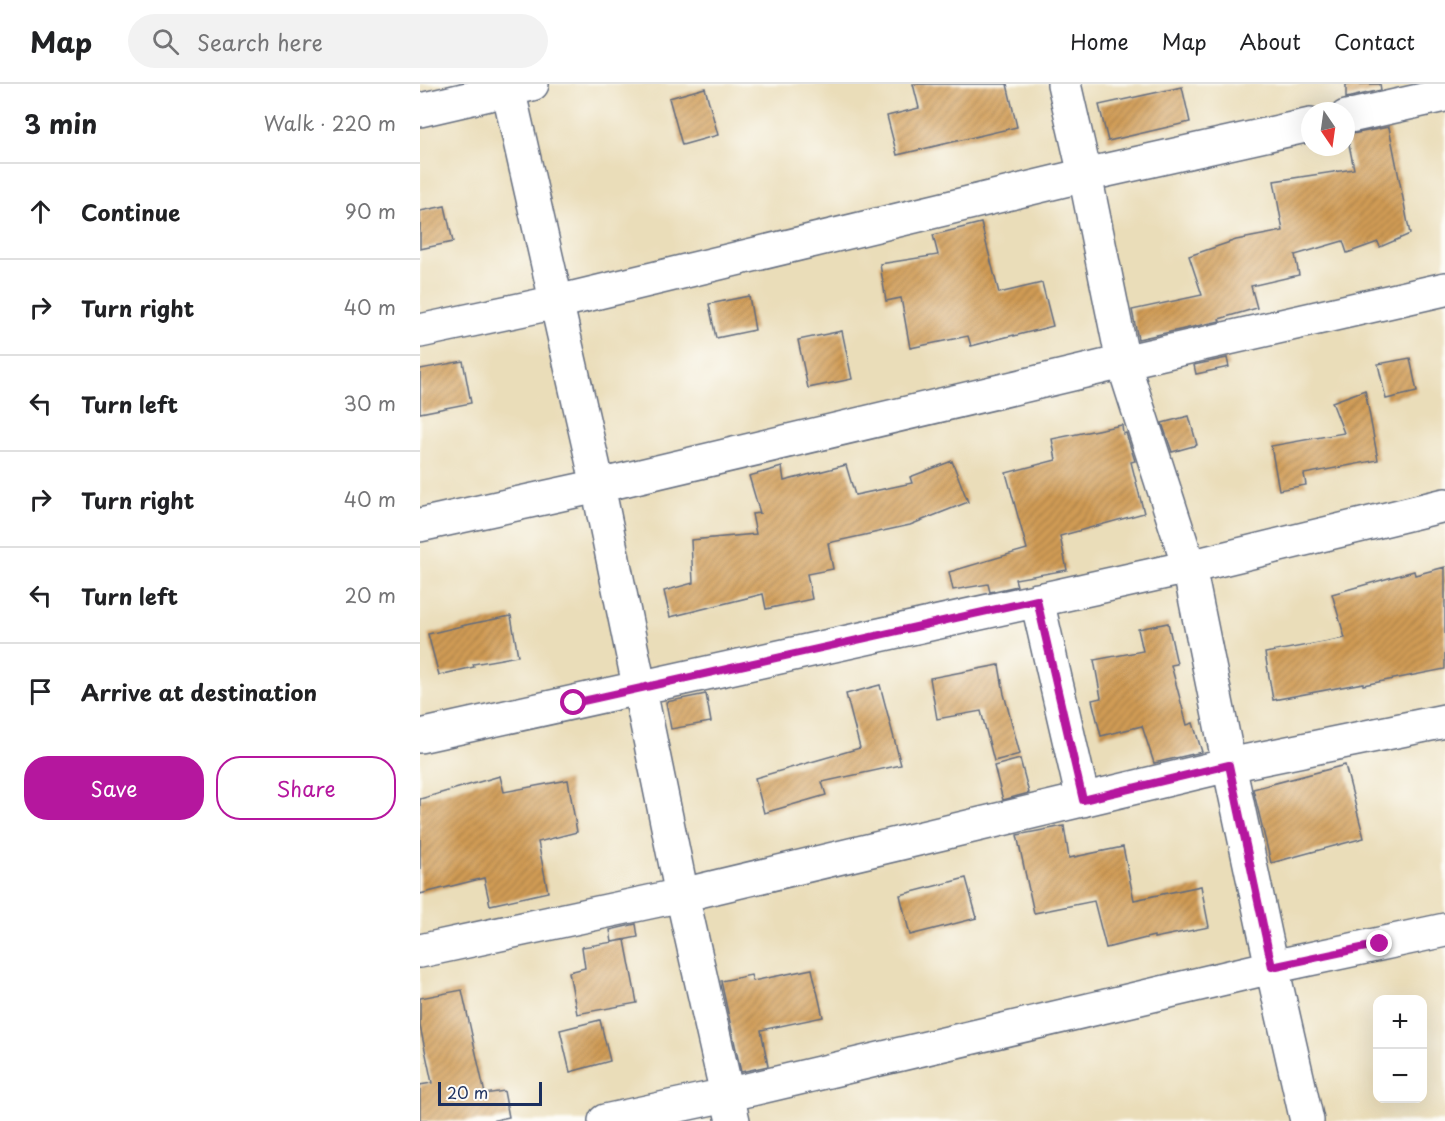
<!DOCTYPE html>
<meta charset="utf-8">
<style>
:root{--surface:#fff;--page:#f2f2f2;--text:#202124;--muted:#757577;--line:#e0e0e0;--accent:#b5179e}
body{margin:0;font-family:"Playpen Sans",sans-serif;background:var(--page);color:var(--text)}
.controls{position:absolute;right:18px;bottom:18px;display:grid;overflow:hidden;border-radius:12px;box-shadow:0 6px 24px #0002}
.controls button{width:54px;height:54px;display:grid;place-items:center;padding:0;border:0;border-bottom:2px solid var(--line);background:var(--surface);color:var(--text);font:30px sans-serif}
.compass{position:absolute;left:881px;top:18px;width:54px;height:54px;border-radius:50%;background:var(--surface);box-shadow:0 6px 24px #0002;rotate:167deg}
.scale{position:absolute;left:18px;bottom:15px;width:104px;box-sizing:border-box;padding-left:6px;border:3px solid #1b2f5e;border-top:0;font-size:16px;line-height:21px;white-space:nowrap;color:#1b2f5e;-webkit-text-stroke:4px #fdfcf7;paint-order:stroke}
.stop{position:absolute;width:18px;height:18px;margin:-14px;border:4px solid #b5179e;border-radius:50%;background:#fff}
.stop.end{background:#b5179e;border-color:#fff;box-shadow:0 2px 6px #0008}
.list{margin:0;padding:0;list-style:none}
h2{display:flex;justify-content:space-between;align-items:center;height:78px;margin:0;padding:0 24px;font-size:26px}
h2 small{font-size:20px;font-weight:400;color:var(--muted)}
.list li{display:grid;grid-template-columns:39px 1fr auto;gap:18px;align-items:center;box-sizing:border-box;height:96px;padding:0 24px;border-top:2px solid var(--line)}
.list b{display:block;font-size:22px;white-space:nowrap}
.list em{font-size:20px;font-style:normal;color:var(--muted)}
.actions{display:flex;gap:12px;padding:18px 24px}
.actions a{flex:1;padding:14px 0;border:2px solid var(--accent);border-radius:24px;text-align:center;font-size:21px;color:var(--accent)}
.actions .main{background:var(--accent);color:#fff}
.icon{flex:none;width:33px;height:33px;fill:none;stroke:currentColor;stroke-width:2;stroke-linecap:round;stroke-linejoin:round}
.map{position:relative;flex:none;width:1025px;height:1037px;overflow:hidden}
header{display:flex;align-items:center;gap:36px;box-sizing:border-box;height:84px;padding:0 30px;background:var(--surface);border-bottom:2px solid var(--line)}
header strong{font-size:28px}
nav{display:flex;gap:33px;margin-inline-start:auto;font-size:21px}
.search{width:420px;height:54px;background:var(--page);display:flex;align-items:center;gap:15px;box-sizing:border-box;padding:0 21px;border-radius:33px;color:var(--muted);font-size:22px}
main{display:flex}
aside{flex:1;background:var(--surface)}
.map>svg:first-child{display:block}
</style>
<header>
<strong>Map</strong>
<div class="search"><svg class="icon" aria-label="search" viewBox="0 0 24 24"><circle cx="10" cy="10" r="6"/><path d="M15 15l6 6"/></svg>Search here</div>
<nav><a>Home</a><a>Map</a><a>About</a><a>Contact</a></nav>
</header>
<main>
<aside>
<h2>3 min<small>Walk · 220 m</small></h2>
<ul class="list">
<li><svg class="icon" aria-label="ahead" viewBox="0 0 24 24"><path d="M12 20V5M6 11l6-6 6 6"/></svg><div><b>Continue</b></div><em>90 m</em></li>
<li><svg class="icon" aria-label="right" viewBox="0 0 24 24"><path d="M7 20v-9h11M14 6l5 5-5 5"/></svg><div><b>Turn right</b></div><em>40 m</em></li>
<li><svg class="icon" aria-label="left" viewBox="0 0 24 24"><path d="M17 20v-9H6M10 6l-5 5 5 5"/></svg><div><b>Turn left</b></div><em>30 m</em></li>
<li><svg class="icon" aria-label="right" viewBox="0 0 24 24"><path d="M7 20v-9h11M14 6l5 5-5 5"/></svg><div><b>Turn right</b></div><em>40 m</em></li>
<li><svg class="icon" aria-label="left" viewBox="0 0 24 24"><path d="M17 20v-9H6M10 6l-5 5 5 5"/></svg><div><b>Turn left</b></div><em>20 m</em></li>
<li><svg class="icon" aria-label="arrive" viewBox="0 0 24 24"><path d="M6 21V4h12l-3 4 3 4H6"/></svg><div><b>Arrive at destination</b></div></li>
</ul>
<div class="actions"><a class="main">Save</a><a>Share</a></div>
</aside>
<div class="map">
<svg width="1025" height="1037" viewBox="0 0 1025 1037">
<defs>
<pattern id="building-hatch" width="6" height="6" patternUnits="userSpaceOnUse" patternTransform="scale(1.5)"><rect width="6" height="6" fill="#d09b54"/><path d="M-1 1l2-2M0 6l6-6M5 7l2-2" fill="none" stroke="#a87f49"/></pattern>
</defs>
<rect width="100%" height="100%" fill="#fdfcf7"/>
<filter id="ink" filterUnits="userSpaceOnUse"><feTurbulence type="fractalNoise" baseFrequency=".0167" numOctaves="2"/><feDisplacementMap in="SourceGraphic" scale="12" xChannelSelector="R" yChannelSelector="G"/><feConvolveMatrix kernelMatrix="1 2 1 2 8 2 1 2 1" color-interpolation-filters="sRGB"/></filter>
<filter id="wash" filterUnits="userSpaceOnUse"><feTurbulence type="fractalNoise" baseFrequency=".008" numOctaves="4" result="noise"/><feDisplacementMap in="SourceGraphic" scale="24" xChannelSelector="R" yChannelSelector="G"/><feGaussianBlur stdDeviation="1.35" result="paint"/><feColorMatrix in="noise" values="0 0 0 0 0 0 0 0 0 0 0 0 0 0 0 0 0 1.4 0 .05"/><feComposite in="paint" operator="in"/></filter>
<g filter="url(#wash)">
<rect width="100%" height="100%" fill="#eaddb9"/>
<g id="blocks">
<path fill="url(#building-hatch)" d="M493,0H587L597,43L477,71L467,32L499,24Z
M926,0H960L961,6L926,14Z
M762,3L770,38L688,57L679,21Z
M285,4L298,51L262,61L249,14Z
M969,43L990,150L960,163L958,158L927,169L923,157L875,171L879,191L831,202L837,224L799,235L800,237L718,255L712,226L782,211L769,172L816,156L863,147L854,97L934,85L927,51Z
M25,122L33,158L0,165V127Z
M561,139L579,209L622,199L633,242L594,252V251L551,262L548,252L490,264L481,214L466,217L460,180L518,171L513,151Z
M329,212L335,246L296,254L289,220Z
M422,247L432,295L388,304L378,256Z
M807,274L809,283L776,290L774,281Z
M990,274L997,308L966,315L958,280Z
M43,277L51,319L0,329V285Z
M945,306L958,376L884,390L886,401L859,406L851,362L924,349L912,318Z
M769,332L777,361L752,368L742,339Z
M702,341L703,350L706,349L715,377L711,378L724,429L640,452L647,486L595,495L597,502L570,508L568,500L533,506L529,488L607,465L586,389L636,376L632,355Z
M532,377L548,418L490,441L408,459L413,485L387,490L392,515L346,525L343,510L250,533L244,507L273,499L271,456L336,450L332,430L340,429L329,392L362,383L364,397L426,381L435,411L492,399L490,393Z
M1025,483V585L943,601V599L853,616L845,569L925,554L912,510L994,487L995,491Z
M91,532L98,572L53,580L54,583L19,591L8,550L50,540Z
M748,539L757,580L751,581L767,641L773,639L782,668L734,679L722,642L681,652L672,616L681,614L674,576L723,567L718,545Z
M579,581L584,610L600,670L574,677L561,627L517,635L510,594Z
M460,601L481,681L402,698L406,711L344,729L335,694L440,664L426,610Z
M286,610L291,638L251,645L246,618Z
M600,675L609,709L583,716L574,682Z
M925,681L944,754L851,779L833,705Z
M80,692L84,708L148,696L157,748L118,758L128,808L70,821L64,794L0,810V715Z
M644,742L649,774L703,763L714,816L781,802L789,843L734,854V852L686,864L674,817L614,829L597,751Z
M546,794L557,834L490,851L480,811Z
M216,840L218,853L192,858L190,846Z
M205,856L217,919L157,930L149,888L165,884L162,863Z
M392,885L403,933L341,946L348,982L321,988L301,897L331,891L333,897Z
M42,906L65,1010L84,1007L89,1033L71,1037H0V1001L12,999L0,942V914Z
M180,936L190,977L150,988L140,946Z"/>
</g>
</g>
<g filter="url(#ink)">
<use href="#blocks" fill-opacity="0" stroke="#636c7e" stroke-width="1.5"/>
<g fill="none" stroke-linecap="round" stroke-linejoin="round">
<defs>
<path id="minor" d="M87,0L178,402L262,811L313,1037
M644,0L665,91L703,278L769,483L809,681L852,883L887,1037
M0,26L112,0
M926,33L1025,11
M0,247L137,218L665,91L890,41
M0,441L178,402L703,278L1025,205
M617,516L663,716
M0,652L769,483L1025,421
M0,867L262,811L809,681L1025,637
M185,1037L306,1011L852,883L1025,846"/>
</defs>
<use href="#minor" stroke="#636c7e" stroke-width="36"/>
<use href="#minor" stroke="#fff" stroke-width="33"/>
</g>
</g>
<g fill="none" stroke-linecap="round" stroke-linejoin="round" filter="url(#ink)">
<path stroke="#b5179e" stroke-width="8" d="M154,619L617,516L663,716L809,681L852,883L960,860"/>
</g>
</svg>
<div class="controls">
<button>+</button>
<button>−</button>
</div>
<svg class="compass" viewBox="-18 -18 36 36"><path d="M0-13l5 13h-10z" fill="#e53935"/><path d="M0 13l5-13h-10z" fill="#757577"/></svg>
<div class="scale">20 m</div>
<div class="stop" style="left:154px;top:619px"></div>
<div class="stop end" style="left:960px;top:860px"></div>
</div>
</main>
